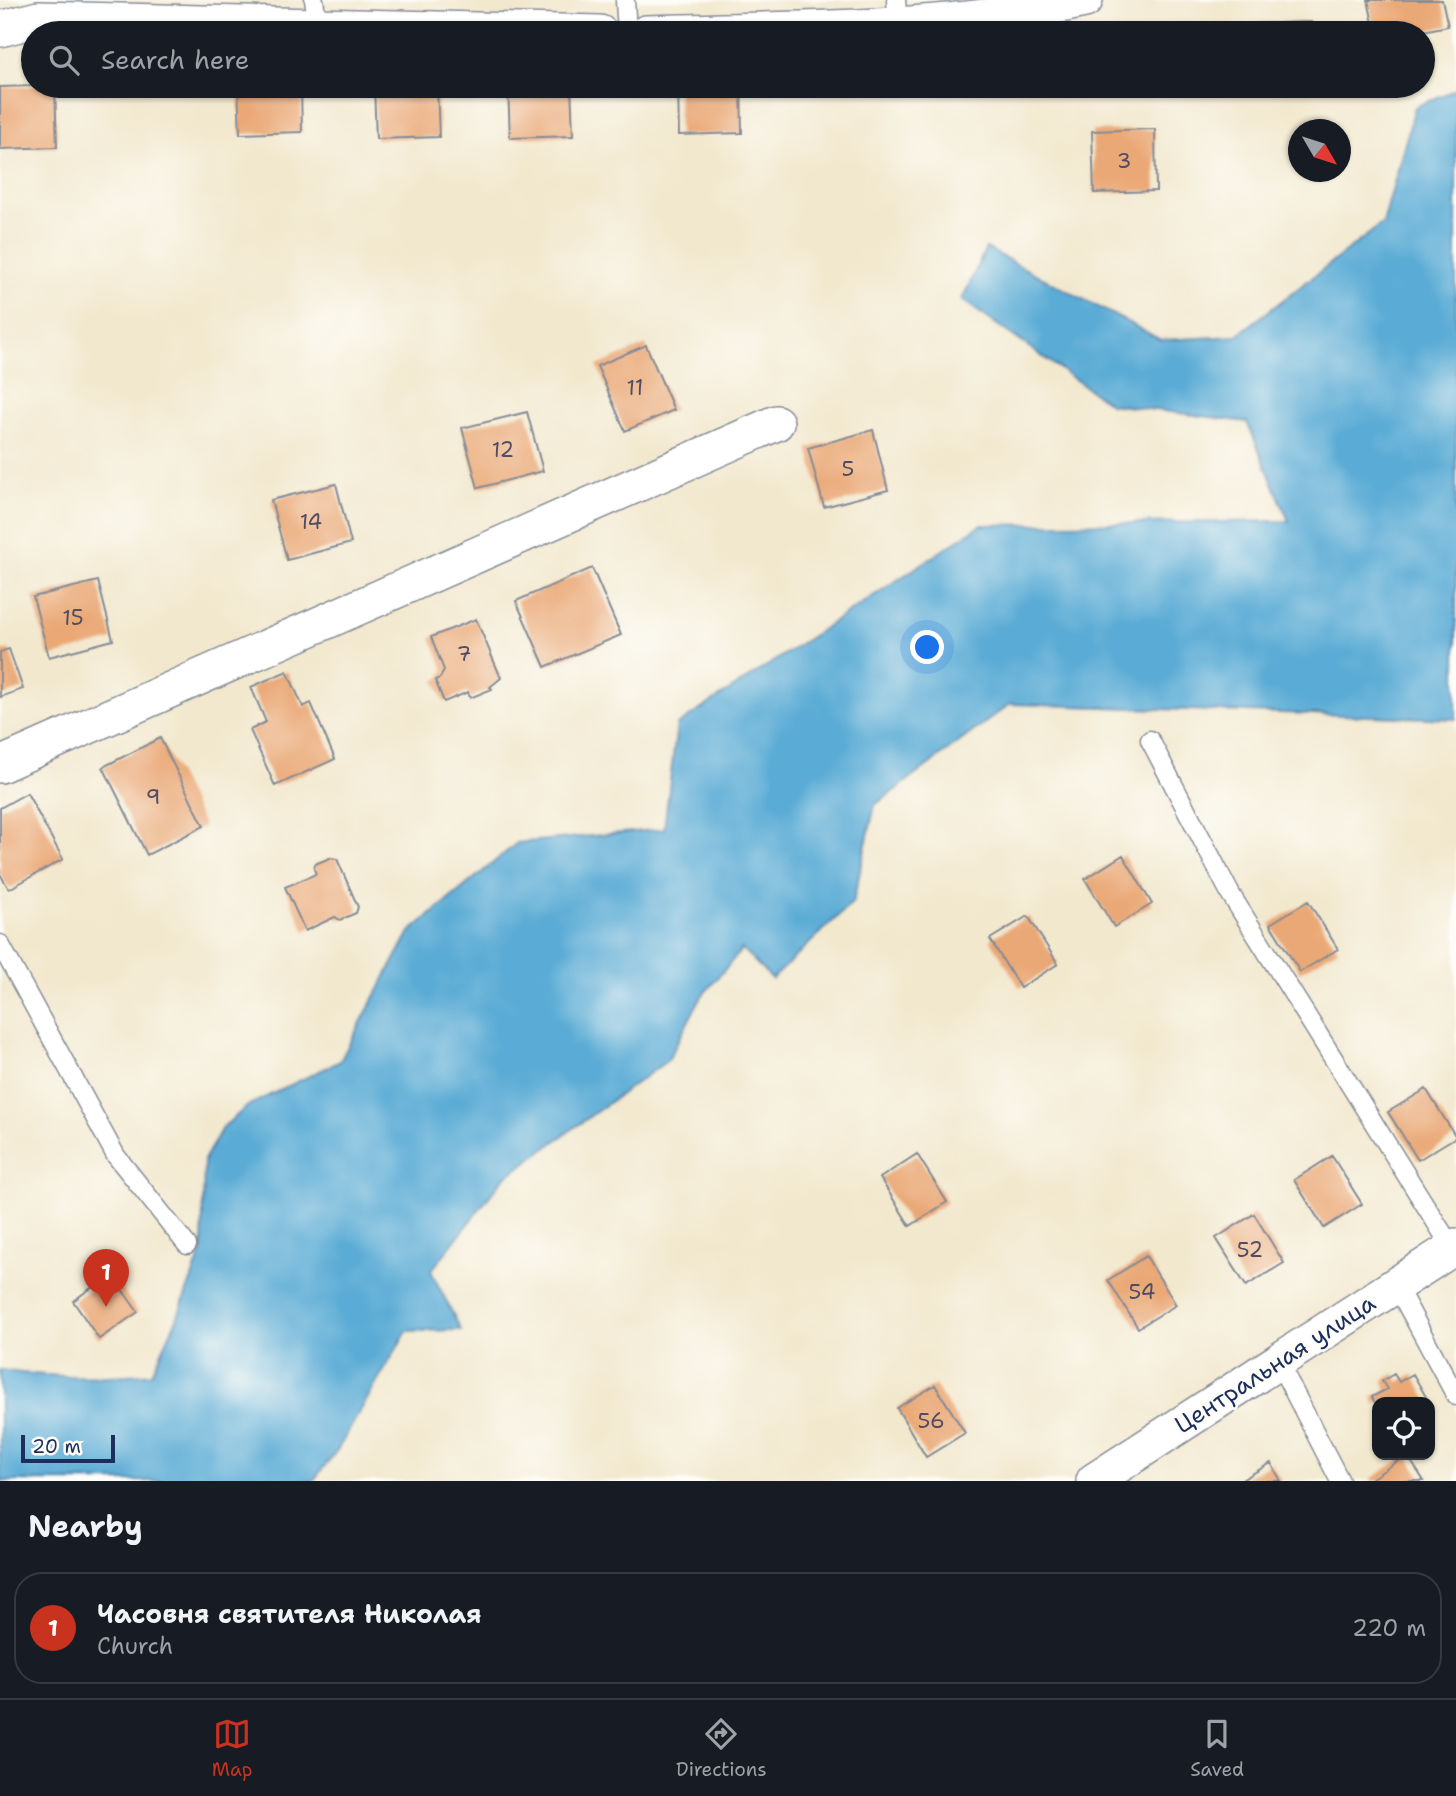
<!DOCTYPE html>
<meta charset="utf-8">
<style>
:root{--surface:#171b24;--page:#20242c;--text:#f1f3f6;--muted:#9ea1a6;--line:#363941;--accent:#c8321e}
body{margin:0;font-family:"Shantell Sans",sans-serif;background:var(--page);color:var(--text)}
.controls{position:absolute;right:21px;bottom:21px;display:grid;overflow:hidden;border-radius:14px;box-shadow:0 2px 5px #0004}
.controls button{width:63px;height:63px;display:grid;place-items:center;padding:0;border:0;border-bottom:2px solid var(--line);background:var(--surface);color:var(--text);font:35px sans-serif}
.compass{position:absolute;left:1288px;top:119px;width:63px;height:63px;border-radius:50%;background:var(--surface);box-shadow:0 2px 5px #0004;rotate:129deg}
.scale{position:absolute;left:21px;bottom:18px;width:94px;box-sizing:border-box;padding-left:7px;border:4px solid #1b2f5e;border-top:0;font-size:19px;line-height:24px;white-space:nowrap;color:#1b2f5e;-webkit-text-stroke:5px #fdfcf7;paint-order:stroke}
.you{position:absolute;left:928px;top:648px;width:24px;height:24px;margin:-18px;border:5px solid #fff;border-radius:50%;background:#1a73e8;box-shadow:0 0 0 10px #1a73e833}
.badge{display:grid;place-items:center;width:46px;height:46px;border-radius:50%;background:var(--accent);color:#fff;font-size:23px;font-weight:700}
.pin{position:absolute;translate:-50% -58px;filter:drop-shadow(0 2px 4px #0008)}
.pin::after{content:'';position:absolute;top:37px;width:24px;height:21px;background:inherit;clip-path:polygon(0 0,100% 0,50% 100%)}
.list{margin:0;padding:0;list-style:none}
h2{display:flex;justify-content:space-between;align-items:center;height:91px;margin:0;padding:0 28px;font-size:30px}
h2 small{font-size:23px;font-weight:400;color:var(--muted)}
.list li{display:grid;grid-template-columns:46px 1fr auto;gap:21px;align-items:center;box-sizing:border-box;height:112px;margin:0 14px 14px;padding:0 14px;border:2px solid var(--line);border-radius:28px}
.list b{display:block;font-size:26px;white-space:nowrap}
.list p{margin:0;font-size:23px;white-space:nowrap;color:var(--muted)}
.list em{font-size:23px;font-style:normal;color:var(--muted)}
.icon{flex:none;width:38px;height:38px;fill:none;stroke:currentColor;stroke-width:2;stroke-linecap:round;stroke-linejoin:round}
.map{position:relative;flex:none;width:1456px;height:1481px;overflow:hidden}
.search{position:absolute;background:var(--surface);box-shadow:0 2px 5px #0004;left:21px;right:21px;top:21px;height:77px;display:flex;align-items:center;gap:18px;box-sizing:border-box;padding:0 24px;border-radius:38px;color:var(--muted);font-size:26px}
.sheet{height:217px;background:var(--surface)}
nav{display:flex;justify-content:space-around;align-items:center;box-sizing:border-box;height:98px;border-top:2px solid var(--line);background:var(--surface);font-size:19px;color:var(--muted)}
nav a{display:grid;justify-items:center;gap:4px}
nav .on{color:var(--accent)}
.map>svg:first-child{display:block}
</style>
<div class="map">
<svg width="1456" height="1481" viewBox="0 0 1456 1481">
<rect width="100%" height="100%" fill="#fdfcf7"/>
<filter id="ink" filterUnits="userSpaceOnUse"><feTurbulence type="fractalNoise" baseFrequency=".0143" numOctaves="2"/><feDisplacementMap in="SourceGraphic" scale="14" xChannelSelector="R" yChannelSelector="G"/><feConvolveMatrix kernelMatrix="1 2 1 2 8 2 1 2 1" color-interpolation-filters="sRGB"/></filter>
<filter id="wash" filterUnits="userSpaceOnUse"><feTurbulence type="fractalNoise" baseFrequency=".00686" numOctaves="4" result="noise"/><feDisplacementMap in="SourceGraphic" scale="28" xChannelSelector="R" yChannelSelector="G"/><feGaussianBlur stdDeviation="1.57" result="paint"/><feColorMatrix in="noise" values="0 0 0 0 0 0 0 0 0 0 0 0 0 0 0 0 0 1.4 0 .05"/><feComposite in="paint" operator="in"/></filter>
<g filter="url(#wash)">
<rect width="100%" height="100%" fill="#f2e8ce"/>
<path fill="#5aabd5" stroke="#3a6d9a" stroke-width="2" d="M1456,89V719L1010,704L875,805L853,902L772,979L742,949L701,997L668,1060L503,1179L431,1271L461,1330L407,1331L338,1449L313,1481H0V1370C51,1378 101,1378 152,1373L176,1321L202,1251L204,1160L222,1128L249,1105L340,1061L410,932L517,843L664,829L677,725L981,525L1289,521L1247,422L1110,404L962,300L986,248L1161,340L1236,336L1383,223L1415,107Z"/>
<g id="blocks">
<path fill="#eaa876" d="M1368,0H1442L1448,26L1413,33H1375Z
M1311,22L1312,33H1249V24Z
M33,86H55L57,147L0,149V87Z
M238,86H301L302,132L240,134Z
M374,86H437L439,137L376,139Z
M508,86H571L573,136L510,138Z
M678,86H741L742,133L679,135Z
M1155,129L1156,191L1094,193L1092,131Z
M646,345L674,410L625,431L597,366Z
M527,412L543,471L478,488L462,428Z
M873,430L888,490L824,507L808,448Z
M336,484L351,543L287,560L271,500Z
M592,568L621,635L545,667L516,601Z
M98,581L113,640L49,657L33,597Z
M476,619L501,678L490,687L492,689L470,698L468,692L444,702L435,680L440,678L444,670L431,637Z
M9,649L23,689L0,697V652Z
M287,671L303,707L311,703L335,759L275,786L250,730L266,722L251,687Z
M160,738L204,826L147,855L103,767Z
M27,793L63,859L9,889L0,874V808Z
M1123,855L1152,904L1114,927L1085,879Z
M330,858L337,859L358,907L356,913L340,920L335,917L305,931L285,887L316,874L314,869L315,864Z
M1308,901L1338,949L1300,972L1270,924Z
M1028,916L1058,964L1020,988L990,939Z
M1426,1089L1456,1137L1418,1160L1388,1112Z
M917,1154L947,1202L910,1226L880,1178Z
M1332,1156L1362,1204L1324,1228L1294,1180Z
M1254,1214L1284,1263L1246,1286L1216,1238Z
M1146,1256L1176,1305L1138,1328L1108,1280Z
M111,1274L138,1312L99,1339L73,1301Z
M1394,1374L1399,1382L1413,1374L1429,1402H1377V1407L1372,1397L1387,1389L1382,1381Z
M935,1385L965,1433L926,1457L897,1408Z
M1407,1455L1424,1481H1372L1371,1479Z
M1271,1463L1281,1481H1240Z"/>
</g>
</g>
<g filter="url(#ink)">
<use href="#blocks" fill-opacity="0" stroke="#868c96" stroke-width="2"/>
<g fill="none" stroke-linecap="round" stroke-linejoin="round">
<defs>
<path id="lane" d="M314,0L318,26
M625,0L627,33
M896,0L898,24
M1150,740L1231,895L1452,1248
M0,944L116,1156L187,1245
M1396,1285L1456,1396
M1278,1361L1340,1481"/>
<path id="street" d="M0,29L38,19L600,33
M646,33C792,28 942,32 1085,0
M0,765L776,423
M1094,1481L1456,1246"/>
</defs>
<use href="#lane" stroke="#868c96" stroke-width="21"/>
<use href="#street" stroke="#868c96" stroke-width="38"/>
<use href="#lane" stroke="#fff" stroke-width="18"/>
<use href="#street" stroke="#fff" stroke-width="35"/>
</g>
</g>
<g text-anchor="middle" stroke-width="5" stroke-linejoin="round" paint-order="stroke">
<g font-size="21" fill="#4f4d64">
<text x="1124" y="168">3</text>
<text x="635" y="395">11</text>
<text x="503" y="457">12</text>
<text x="848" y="476">5</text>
<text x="311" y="529">14</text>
<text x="73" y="625">15</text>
<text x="464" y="661">7</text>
<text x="153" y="804">9</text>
<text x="1250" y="1257">52</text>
<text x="1142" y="1299">54</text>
<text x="931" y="1428">56</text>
</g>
<g font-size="24" fill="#1b2f5e" stroke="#fdfcf7">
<text transform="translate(1275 1364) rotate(-33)" y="8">Центральная улица</text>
</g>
</g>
</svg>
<div class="controls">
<button><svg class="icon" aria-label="locate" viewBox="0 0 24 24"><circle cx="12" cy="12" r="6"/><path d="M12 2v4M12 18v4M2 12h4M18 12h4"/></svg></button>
</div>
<svg class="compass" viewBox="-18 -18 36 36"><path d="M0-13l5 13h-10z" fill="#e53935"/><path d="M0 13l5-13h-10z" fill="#9ea1a6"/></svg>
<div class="scale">20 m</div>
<div class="you"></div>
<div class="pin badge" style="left:106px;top:1307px">1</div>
<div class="search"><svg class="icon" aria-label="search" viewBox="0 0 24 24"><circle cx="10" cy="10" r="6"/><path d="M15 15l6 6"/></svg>Search here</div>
</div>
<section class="sheet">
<h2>Nearby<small></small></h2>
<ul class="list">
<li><span class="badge">1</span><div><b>Часовня святителя Николая</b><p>Church</p></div><em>220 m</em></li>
</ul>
</section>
<nav>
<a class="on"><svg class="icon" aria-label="map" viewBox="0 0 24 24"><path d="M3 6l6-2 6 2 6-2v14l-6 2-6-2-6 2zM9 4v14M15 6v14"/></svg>Map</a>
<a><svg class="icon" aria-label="directions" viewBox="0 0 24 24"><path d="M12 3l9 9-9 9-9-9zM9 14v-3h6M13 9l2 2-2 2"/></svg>Directions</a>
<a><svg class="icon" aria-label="saved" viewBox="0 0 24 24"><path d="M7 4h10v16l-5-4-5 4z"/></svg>Saved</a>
</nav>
